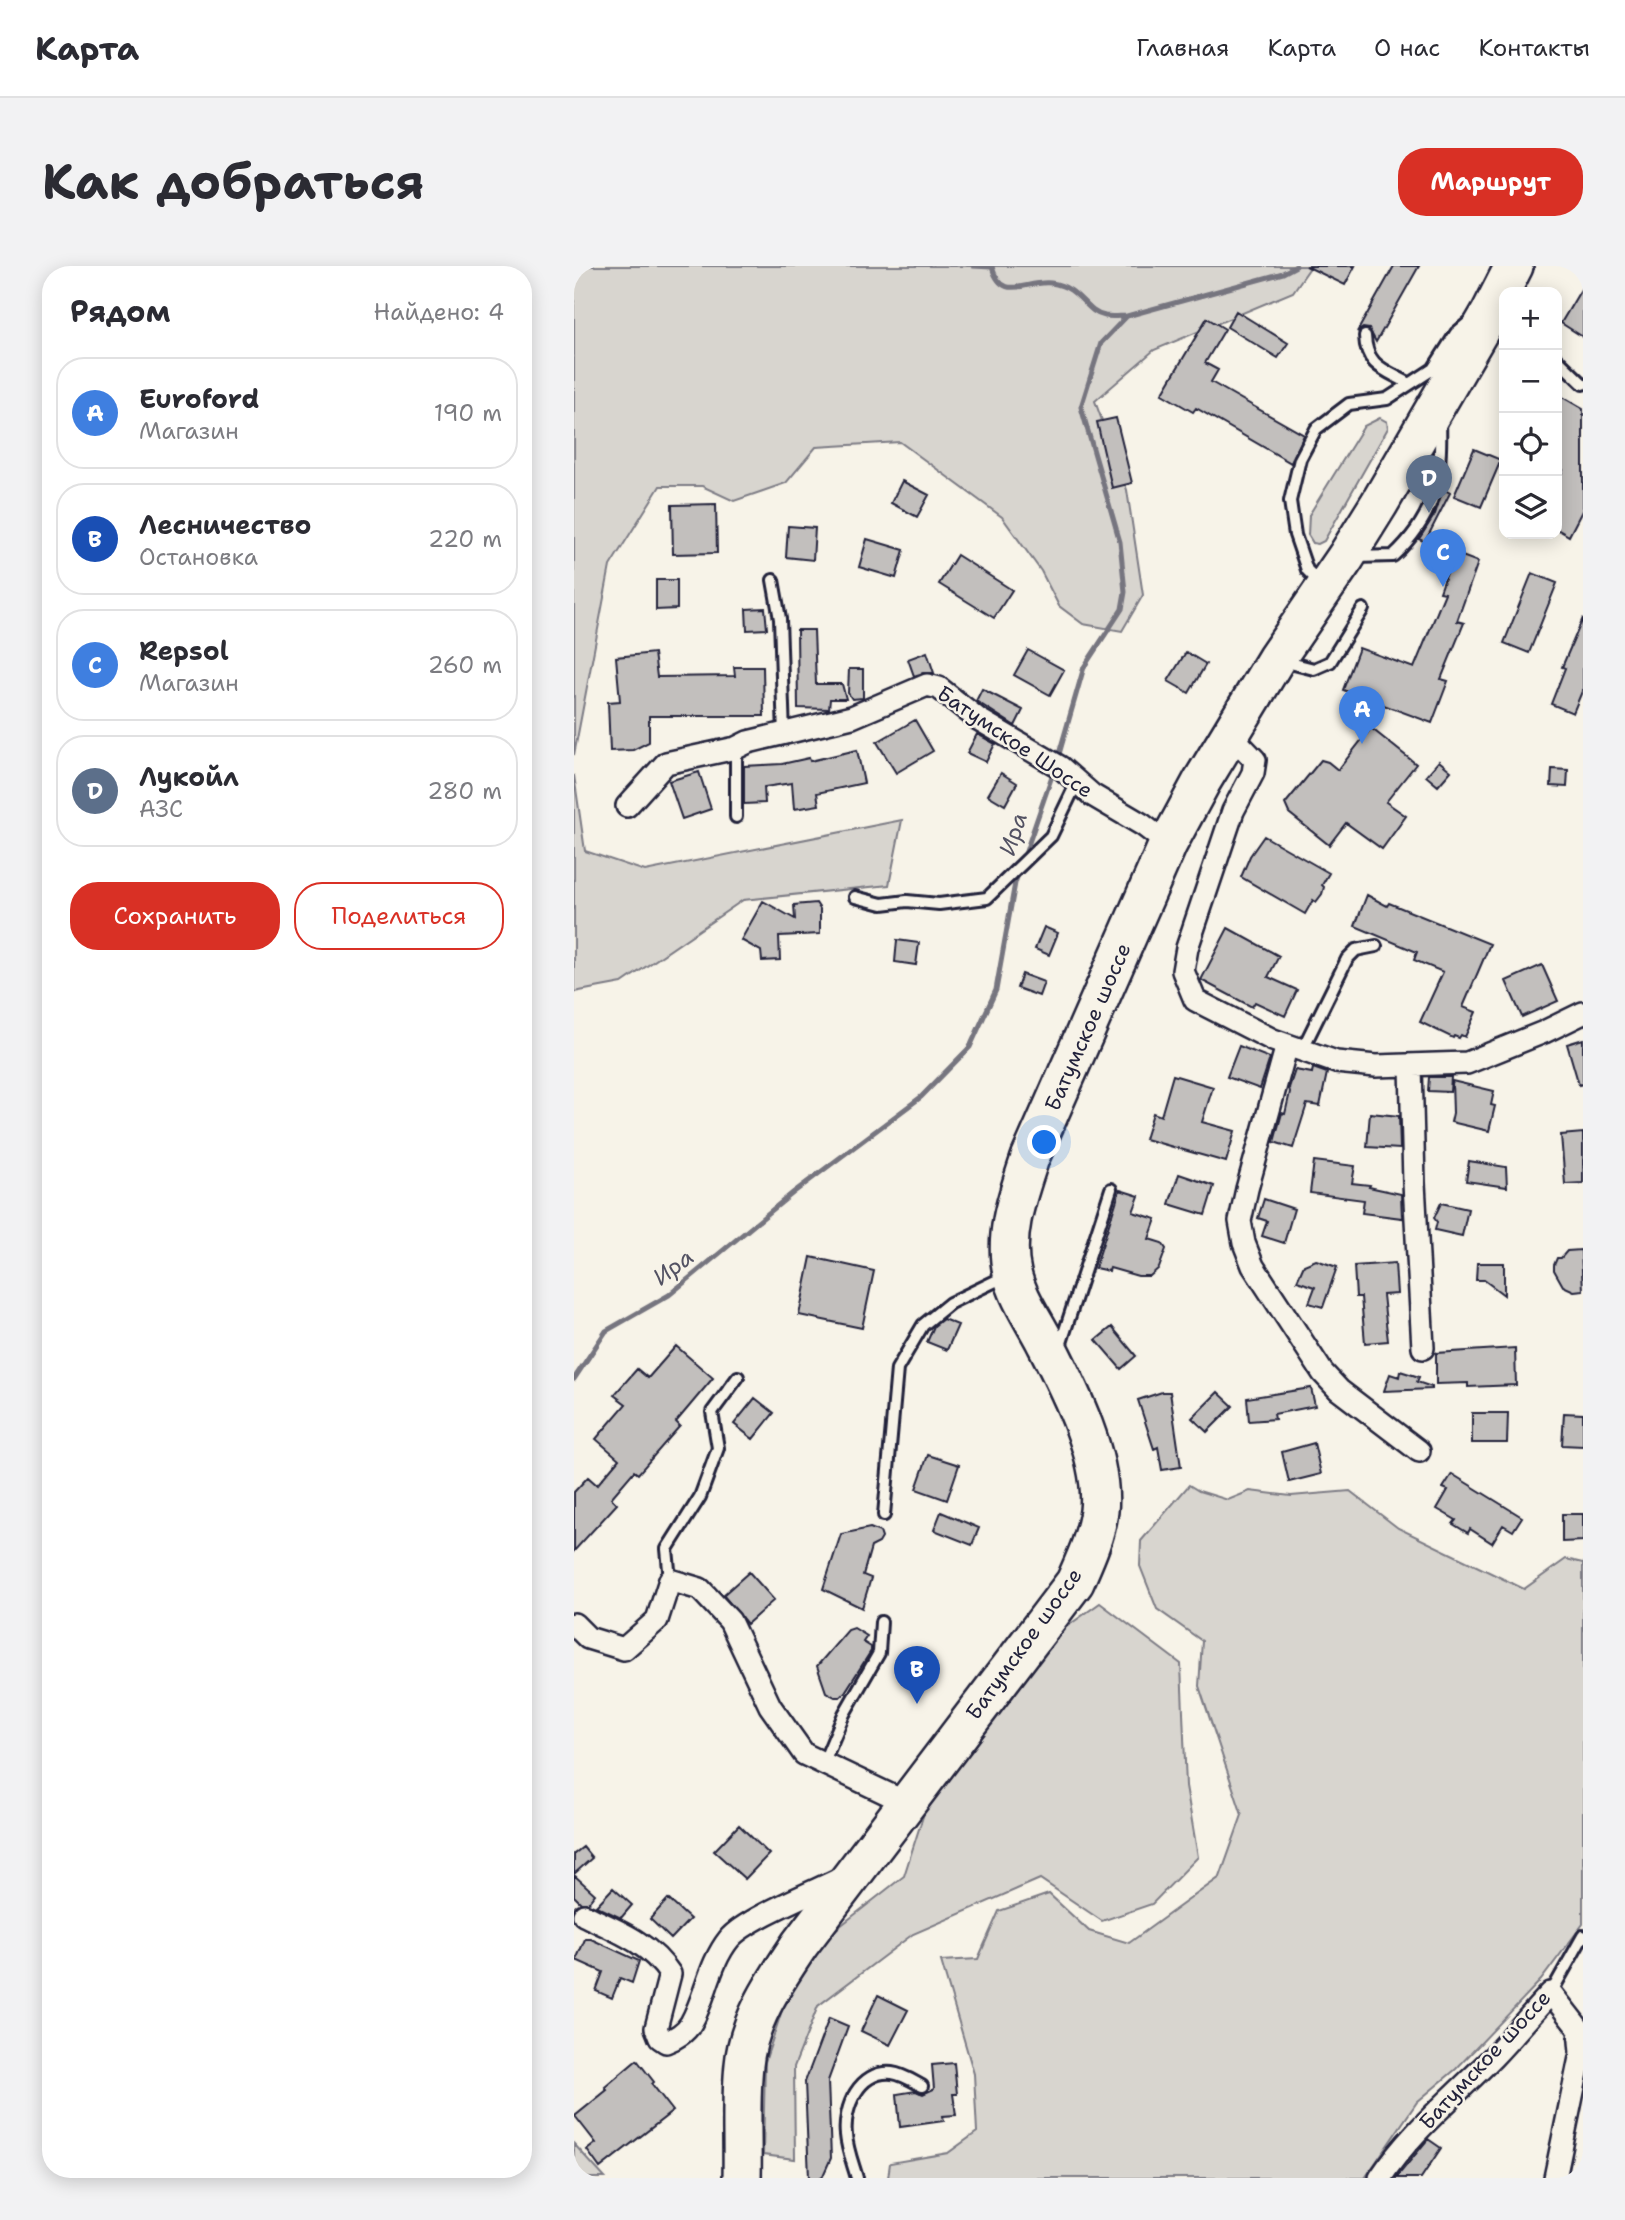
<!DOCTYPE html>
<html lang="ru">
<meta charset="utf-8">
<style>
:root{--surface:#fff;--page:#f2f2f3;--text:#2b2b33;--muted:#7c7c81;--line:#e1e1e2;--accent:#d93025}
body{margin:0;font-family:"Shantell Sans",sans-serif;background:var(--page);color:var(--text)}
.controls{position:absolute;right:21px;top:21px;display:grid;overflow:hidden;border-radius:14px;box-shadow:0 4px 18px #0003}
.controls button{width:63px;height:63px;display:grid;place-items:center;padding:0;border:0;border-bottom:2px solid var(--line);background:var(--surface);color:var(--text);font:35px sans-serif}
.you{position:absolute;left:471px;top:877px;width:24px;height:24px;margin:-18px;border:5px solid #fff;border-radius:50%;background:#1a73e8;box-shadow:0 0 0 10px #1a73e833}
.badge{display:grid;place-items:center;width:46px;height:46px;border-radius:50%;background:var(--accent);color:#fff;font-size:23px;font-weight:700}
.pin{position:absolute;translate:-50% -58px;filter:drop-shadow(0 2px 4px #0008)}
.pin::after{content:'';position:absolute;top:37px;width:24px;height:21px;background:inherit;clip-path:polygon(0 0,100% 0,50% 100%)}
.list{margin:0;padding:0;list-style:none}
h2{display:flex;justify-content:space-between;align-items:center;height:91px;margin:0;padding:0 28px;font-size:30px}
h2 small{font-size:23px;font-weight:400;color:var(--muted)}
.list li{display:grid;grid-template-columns:46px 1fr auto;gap:21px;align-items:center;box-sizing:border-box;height:112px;margin:0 14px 14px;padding:0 14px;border:2px solid var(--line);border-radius:28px}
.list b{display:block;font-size:26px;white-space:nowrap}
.list p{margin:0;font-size:23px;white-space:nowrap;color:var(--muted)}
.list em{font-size:23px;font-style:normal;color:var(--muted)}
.actions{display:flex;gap:14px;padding:21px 28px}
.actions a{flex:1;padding:16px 0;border:2px solid var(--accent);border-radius:28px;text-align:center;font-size:24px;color:var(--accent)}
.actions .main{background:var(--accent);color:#fff}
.icon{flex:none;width:38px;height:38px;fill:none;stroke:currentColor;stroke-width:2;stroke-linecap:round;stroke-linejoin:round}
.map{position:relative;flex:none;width:1009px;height:1912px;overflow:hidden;border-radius:28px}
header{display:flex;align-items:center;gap:42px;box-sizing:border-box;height:98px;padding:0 35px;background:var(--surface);border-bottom:2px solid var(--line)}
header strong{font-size:33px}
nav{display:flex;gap:38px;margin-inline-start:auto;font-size:24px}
.intro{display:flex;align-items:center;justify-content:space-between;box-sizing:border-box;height:168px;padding:0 42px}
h1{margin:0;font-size:49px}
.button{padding:18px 32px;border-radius:28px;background:var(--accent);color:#fff;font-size:24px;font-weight:700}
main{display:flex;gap:42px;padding:0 42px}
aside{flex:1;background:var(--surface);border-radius:28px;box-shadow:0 4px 18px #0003}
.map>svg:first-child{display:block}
</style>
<header>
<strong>Карта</strong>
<nav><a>Главная</a><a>Карта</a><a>О нас</a><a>Контакты</a></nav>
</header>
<div class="intro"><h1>Как добраться</h1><a class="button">Маршрут</a></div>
<main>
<aside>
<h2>Рядом<small>Найдено: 4</small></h2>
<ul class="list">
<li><span class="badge" style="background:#3f7fe0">A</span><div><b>Euroford</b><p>Магазин</p></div><em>190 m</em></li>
<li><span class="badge" style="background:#1a4fb4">B</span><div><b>Лесничество</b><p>Остановка</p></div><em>220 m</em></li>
<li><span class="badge" style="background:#3f7fe0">C</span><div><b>Repsol</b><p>Магазин</p></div><em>260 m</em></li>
<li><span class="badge" style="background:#5c6f8a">D</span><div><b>Лукойл</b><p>АЗС</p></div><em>280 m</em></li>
</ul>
<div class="actions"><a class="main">Сохранить</a><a>Поделиться</a></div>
</aside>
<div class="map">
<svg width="1009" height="1912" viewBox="0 0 1009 1912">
<rect width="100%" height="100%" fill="#f7f3e8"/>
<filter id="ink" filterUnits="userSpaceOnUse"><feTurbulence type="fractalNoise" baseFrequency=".0143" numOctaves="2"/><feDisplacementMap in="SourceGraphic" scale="14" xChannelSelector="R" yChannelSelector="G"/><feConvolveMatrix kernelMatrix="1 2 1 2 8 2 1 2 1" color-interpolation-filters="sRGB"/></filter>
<g filter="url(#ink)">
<path fill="#d8d5cf" stroke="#7d7c85" stroke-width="2" d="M0,0H737L719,26L580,84L521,135L553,224L569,329L548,365L509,358L485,340L467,305L428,251L326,176L242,181L212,217L160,235L128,220H86L36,300L0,489Z
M806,152L813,156L814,162L750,275L744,278L739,277L734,269L735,249L790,160Z
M0,509L11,585L71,605L328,554L315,619L169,634L48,717L0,726Z
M615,1219L625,1225L654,1234L676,1225L717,1230L776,1225L824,1262L950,1323L992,1293L1009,1297V1658L967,1714L882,1803L843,1836L791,1912H314L316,1897L374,1887L403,1866L400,1808L367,1695L404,1693L425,1645L475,1628L515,1665L555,1677L646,1611L668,1549L625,1420L628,1375L583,1343L566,1300L567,1275Z
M526,1337L607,1398L612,1520L624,1591L578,1638L528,1655L466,1613L339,1668L244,1740L220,1801L221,1893L189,1889L191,1796L212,1732L256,1668L330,1610L351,1544L474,1374Z
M0,1878L31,1912H0Z"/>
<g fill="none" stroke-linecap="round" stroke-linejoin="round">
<path stroke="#76747f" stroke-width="5" d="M399,0L418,1C429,37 451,14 477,17C507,21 510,46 531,50C538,51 546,50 553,50
M483,495L510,401L548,343L551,326L546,276L507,141L527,77L553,50L709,7L722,0
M449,594L480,504
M0,1113L32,1065L95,1029L220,926L347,831L396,781L422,724L441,617L446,603"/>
</g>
<path fill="#c2bfbd" stroke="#22223b" stroke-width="2" d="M732,0H781L771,19Z
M820,0H845L802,76L795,63L789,62L783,66Z
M1009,20V71L987,57Z
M662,45L714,77L704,92L653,61Z
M633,52L651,63L631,97L644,104L637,116L730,169L717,197L622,142L619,146L588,128Z
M983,128L1009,143V243L995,270L983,263V216L989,204L983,200Z
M542,152L558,217L538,222L523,156Z
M900,183L927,194L907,241L880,230Z
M328,215L355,229L343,251L317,237Z
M869,223L876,227L851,276L845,273L861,248Z
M142,238L143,287L99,288L98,239Z
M214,260L241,262L239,294L212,291Z
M293,273L330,284L322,312L285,301Z
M880,287L904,296L883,355L890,357L867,413L874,415L858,457L769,424L785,382L840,402L871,327L866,326Z
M383,289L438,324L420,352L365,318Z
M958,307L983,317L955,387L930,377Z
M82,314H103V343L82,344Z
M191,342L193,363L173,364L172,343Z
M1009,352V423L999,447L977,438L991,402L988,401Z
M223,364H240L242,418H268L272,433H256L255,443L224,442Z
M454,384L490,404L476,429L440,409Z
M353,386L360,407H349L340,410L334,393Z
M612,386L632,398L615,427L594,415Z
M80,387L83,411L161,410L160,401H189L190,450H75V476L59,484L36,485L34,436L46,435L42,391Z
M275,403H289V432L278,433L274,427Z
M408,423L449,444L441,460L402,435Z
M341,454L359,485L322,507L303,476Z
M797,462L842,498L812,536L832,550L808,583L772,557L755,579L715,547L711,538L747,494L754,496L764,504Z
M403,468L421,478L412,496L393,487Z
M283,484L290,517L243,527L245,539L220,543L218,517L190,521L191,537L170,538V500L208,498L235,492L236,495Z
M865,495L877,505L864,520L852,510Z
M978,503L994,504L993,521L977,520Z
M125,506L137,543L108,553L95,515Z
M427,507L443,517L431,539L414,529Z
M690,570L755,607L748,619L750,621L748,628L742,636L739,634L731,648L667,611L676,590Z
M793,629L813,640L815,637L916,678L889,741L902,746L891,771L887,769L885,772L880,770L879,772L846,756L869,706L840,694L843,686L781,660Z
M189,635L221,653L220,639L242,637L246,643V668L205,670L206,694L188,695L187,685L167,674Z
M470,661L484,667L475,689L461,683Z
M654,662L705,690L694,711L723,724L711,750L681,736L678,741L627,714Z
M323,674L345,677L342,699L321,696Z
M968,699L984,735L948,751L932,715Z
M448,708L470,716L465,730L443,722Z
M1009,773V818L1005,819L993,778Z
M665,780L696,792L686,823L653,811Z
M739,802L753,807L746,840L733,838L719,882L700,876L708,847L711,848L716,826L715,822L721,804L738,807Z
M599,809L639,821L628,856L661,865L652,896L571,873L579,847L587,850Z
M855,811H877L876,826L854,825Z
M878,815L920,825L917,839L921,840L915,865L877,856L879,847Z
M796,847L825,850L826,883L793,881Z
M1009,867V917L991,918L987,869Z
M740,895L781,900L778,917L796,919L795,921L827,928L828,952L788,947L790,934L736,927Z
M895,895L932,901L933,921L892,915Z
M605,908L640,920L631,949L595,938Z
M546,924L565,930L559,946L582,953L575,973L588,977L592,983L585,1002L576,1010H564L536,1002L535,1005L521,1002Z
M690,933L720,943L710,977L688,970L693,955L684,952Z
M867,937L894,943L888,970L861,964L863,956L860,952Z
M1007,984L1009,1024L1000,1025L989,1020L980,1004V999L983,992H987L993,985Z
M237,991L300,1005L288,1062L225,1049Z
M742,994L763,1001L749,1041L735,1037L741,1021L723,1015L730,999Z
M821,997L823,1028L809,1029L814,1075L791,1077L787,1031H782L780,1000Z
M903,997H930V1029L910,1014H902Z
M369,1053L384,1059L373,1084L353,1076L360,1060Z
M538,1061L562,1090L547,1103L522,1074Z
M102,1080L139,1112L102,1156L106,1160L97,1170L64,1208L60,1205L37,1232L43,1238L0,1285V1226L14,1211L23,1219L45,1193L22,1173L52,1138L40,1129L63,1103L74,1112Z
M941,1082L942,1119L894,1121V1117L862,1118V1087Z
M826,1105L845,1111L843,1116L858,1121V1123L810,1125L816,1108L825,1111Z
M737,1122L741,1140L700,1148L701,1153L675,1155L673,1132Z
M588,1126H596L607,1201L588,1204L584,1181L580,1183L564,1134Z
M644,1126L659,1140L633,1166L618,1152Z
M181,1132L200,1147L179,1173L160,1158Z
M898,1147H934L933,1177H898Z
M990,1147L1009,1148V1180L988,1179Z
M740,1177L747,1208L715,1216L708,1186Z
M354,1189L385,1199L373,1234L342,1223Z
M878,1208L948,1251L939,1265L929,1259L918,1277L896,1263L894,1267L879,1258L882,1254L863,1243L874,1224L869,1222Z
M367,1246L405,1262L398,1279L360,1264Z
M988,1248H1009V1275L988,1276Z
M296,1262L306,1266L308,1272L305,1277L297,1281L289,1309L297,1312L288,1342L249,1323L267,1268Z
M175,1306L200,1334L173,1358L149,1329Z
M280,1362L293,1370L289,1376L297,1381V1385L271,1426L266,1431H261L252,1426L243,1400L274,1364Z
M165,1559L195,1588L171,1613L140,1585Z
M9,1581L18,1592L0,1608V1588Z
M0,1609L21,1628L14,1637H7L0,1630Z
M39,1622L58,1639L47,1652L22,1640Z
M94,1633L116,1653L97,1673L76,1653Z
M11,1673H17L65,1695L58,1717L46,1712L38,1732L22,1725L29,1706L2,1694Z
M304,1729L334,1744L316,1779L287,1765Z
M255,1752L274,1760L254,1815L257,1892L248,1912H235L231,1816Z
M63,1794L80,1816L78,1818L99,1845L26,1902L13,1884L22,1877L1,1850L33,1824L31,1821Z
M380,1797L383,1828H379L382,1849L369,1850L370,1855L326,1861L323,1828L342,1825L349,1828L360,1823L358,1799Z
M854,1873L867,1882L847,1912H822Z"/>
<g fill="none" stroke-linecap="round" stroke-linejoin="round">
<defs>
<path id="lane" d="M791,70C792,101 812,104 836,118
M983,93L1009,118
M782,291L819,290C863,249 868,211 866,154
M199,314L206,353L210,469
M747,318L733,304L721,269L716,235L726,193L742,163L775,138L813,133L859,103L882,67L895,56
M708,395L740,403L756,396L789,343
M162,482V551
M281,631L308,638L333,635L365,638L413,632L477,570L503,516
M728,784L773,693L782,684L802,680
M485,1083L537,923
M310,1249L323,1103L349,1059L376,1037L432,1010
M96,1314L93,1283L126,1231L144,1182L138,1146L164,1111
M249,1498L270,1448L305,1387L307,1356
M977,1727L1009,1670
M283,1912C279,1898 273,1883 272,1869C269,1842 285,1804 318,1807C328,1808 339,1815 348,1820"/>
<path id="street" d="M656,468L681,494L679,507L659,545L613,682L609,705L621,734L699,774L762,796L802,800L893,797L970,766L1009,747
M53,540L92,497L162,482L174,476L278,451L353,419L365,422L404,453L486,501L518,529L569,559L594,578
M713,779L673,923L666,955L670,977L679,1000L749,1107L765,1124L845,1185
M837,800L840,917L849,1082
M0,1358L14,1372L50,1383L83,1354L96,1314L126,1323L156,1355L196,1440L230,1488L333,1537
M10,1649C43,1665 75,1676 96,1708L82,1762L86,1772L92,1776C101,1773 112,1766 117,1757C132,1731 135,1698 155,1673C171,1653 242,1625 268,1612
M806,1912C837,1865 880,1831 919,1791C939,1770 957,1748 977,1727L1005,1763L1007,1787L981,1912"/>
<path id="highway" d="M168,1912C169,1875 166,1836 170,1799C174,1754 202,1714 226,1678L501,1316C511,1293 522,1270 525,1245C531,1191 494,1121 470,1074C459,1053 443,1030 438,1007C429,968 444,929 456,892L594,578L628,515L702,393L772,291L805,238L916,47L940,0"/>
</defs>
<use href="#lane" stroke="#22223b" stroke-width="16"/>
<use href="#street" stroke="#22223b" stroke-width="26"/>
<use href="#highway" stroke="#22223b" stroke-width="42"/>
<use href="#lane" stroke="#f7f3e8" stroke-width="10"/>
<use href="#street" stroke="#f7f3e8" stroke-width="21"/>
<use href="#highway" stroke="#f7f3e8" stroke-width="37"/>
</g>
</g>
<g text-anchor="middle" stroke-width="5" stroke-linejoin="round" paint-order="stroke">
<g font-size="21" fill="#22223b" stroke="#f7f3e8">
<text transform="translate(441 476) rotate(34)" y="7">Батумское Шоссе</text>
<text transform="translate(514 761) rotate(-66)" y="7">Батумское шоссе</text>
<text transform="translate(450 1378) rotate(-54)" y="7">Батумское шоссе</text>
<text transform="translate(911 1794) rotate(-47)" y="7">Батумское шоссе</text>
</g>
<g font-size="23" font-style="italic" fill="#535263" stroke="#f7f3e8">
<text transform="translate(439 568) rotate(-72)" y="8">Ира</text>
<text transform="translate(99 1001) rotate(-37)" y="8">Ира</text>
</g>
</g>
</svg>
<div class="controls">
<button>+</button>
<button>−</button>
<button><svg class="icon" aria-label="locate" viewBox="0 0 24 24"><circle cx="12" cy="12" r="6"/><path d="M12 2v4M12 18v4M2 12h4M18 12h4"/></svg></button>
<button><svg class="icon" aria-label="layers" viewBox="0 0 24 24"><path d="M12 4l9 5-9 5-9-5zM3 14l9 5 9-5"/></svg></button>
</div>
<div class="you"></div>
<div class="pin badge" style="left:788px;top:478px;background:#3f7fe0">A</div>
<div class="pin badge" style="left:343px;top:1438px;background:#1a4fb4">B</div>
<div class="pin badge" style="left:869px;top:321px;background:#3f7fe0">C</div>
<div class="pin badge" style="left:855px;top:247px;background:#5c6f8a">D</div>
</div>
</main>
